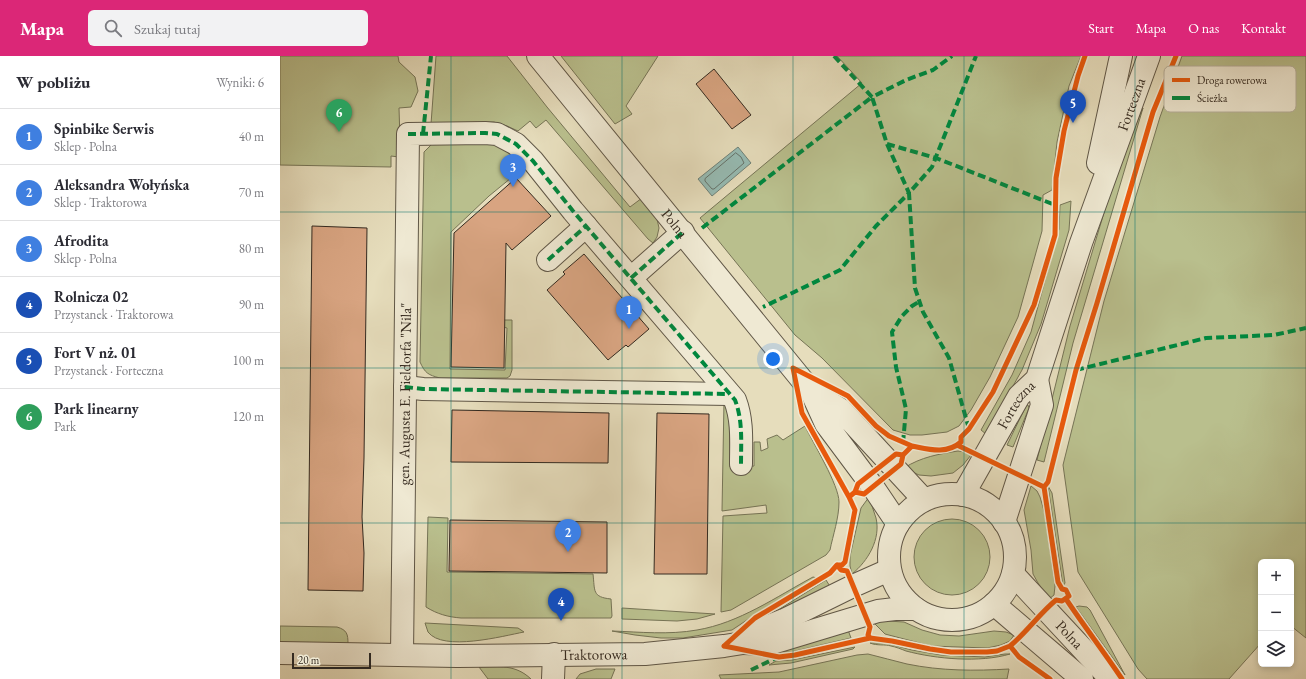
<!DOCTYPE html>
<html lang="pl">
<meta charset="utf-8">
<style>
:root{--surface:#fff;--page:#f2f2f3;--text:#2b2b33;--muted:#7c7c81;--line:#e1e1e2;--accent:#db2777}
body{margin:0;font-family:"EB Garamond",serif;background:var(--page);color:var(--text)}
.controls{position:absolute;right:12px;bottom:12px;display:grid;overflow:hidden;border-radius:6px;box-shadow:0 2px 6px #0003}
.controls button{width:36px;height:36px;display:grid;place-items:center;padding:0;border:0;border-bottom:1px solid var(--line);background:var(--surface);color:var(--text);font:20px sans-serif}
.scale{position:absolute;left:12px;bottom:10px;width:79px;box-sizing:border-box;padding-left:4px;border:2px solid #342a20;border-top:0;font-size:11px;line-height:14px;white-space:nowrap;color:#342a20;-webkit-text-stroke:3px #efe9d3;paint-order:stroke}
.you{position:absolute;left:493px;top:303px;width:14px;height:14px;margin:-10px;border:3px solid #fff;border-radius:50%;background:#1a73e8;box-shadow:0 0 0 6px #1a73e833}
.badge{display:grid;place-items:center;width:26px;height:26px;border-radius:50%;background:var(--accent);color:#fff;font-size:13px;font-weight:700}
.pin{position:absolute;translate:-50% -33px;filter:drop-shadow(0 1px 2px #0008)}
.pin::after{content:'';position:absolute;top:21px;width:14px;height:12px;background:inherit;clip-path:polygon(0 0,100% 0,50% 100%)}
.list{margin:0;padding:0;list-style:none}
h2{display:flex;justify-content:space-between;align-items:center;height:52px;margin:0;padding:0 16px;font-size:17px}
h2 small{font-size:13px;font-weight:400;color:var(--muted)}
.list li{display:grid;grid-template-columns:26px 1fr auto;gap:12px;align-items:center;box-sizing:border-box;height:56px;padding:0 16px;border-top:1px solid var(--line)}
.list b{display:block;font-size:15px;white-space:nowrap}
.list p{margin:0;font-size:13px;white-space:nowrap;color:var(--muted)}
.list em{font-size:13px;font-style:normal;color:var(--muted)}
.icon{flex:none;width:22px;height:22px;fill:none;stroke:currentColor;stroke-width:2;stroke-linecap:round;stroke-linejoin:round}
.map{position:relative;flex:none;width:1026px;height:623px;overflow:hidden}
header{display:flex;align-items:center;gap:24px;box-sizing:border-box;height:56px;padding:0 20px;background:var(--accent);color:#fff}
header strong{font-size:19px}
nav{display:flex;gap:22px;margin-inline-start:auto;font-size:14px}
.search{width:280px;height:36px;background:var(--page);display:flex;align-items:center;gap:10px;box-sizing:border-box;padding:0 14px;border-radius:6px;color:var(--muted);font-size:15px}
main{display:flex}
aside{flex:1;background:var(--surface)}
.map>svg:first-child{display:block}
</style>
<header>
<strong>Mapa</strong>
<div class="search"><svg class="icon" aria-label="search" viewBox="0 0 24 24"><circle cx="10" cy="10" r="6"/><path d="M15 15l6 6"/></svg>Szukaj tutaj</div>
<nav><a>Start</a><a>Mapa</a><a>O nas</a><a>Kontakt</a></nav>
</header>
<main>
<aside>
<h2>W pobliżu<small>Wyniki: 6</small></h2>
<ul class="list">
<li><span class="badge" style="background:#3f7fe0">1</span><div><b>Spinbike Serwis</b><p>Sklep · Polna</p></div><em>40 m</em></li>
<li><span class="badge" style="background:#3f7fe0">2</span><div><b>Aleksandra Wołyńska</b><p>Sklep · Traktorowa</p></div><em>70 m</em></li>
<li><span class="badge" style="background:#3f7fe0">3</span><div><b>Afrodita</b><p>Sklep · Polna</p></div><em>80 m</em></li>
<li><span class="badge" style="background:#1a4fb4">4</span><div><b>Rolnicza 02</b><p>Przystanek · Traktorowa</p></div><em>90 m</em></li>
<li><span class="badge" style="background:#1a4fb4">5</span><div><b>Fort V nż. 01</b><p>Przystanek · Forteczna</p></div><em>100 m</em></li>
<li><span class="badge" style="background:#2e9e5b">6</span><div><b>Park linearny</b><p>Park</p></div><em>120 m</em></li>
</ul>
</aside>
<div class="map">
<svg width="1026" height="623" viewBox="0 0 1026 623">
<rect width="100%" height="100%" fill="#e6ddbc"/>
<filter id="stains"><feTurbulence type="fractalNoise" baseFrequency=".005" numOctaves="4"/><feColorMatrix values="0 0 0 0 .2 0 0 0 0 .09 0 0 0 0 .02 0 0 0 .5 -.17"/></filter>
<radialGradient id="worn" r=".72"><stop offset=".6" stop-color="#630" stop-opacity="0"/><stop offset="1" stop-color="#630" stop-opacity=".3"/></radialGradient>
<path fill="#b9bf8d" stroke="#767456" d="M0,0H118L119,6L135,21L138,35L131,51L119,52L120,84L119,101L111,100V111L0,109Z
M156,0H227L267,51L350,151L362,142L375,154L379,172L377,181L373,187L368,183L266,64L256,72L250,65L238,75L227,70L214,66L151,68Z
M281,0H378L346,50L352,58L335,68Z
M557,0H801L789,30L777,86L772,134L763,139L762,175L738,261L710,321L691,354L679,370L667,376L642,379H630L613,374L542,302L515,279L420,162L582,27Z
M902,0H1026V582L1011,570V506H981V587L949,623H867L858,613L798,516L783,409L824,245L880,61Z
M863,52L793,287L764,406L757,404L790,270L838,110Z
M153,87L211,88L223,92L234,102L235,115L231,122L209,140L171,176L170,313L225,314L227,272L223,271V264H232V314L230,320L227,322H160C148,319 145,317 140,306L144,96Z
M791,145L789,174L761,268L742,314L706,378L701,374L732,319L751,276L779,173L780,149Z
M444,345L449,346L450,411L474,410V386H480L481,395L488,392L487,383L497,379L503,384L525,370C533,387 559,429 559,446C559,462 553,479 550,494L546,499L451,554L441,556L443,460L487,457L486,449L442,455Z
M748,349L749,352L733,391L727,389L746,350Z
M678,395L685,396L691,399L683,409L673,417L651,420L639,419L624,412C641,401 659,398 678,395Z
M751,430L757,435L760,441L765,458L775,530L774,539L769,543L758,527L753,518L751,494L744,454Z
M768,430L772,437L785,527L783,530Z
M589,441C591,448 594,455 596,462C601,483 588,505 572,518L570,510V500L581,452Z
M148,461L168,462L167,516L313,518C315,535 312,541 331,543L332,560L331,562H181C168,561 157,558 146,551Z
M634 501a38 38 0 1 1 76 0a38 38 0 1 1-76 0Z
M533,521L537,522L476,558L452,574L403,582H381L355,579L332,575C360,576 389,579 417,574C459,567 496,541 533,521Z
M546,524L551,532L479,566Z
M799,550L807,551L810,554L845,619L796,551Z
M342,552L435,558L417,563L397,565L342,563Z
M608,565L624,566L642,574L660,579L679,580L714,575L726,576L734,579L730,585L721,589L707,592L651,590L605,578L593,566Z
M145,567L238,572L244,576C223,580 163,596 148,576C147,573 146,570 145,567Z
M0,570L57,571C67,574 68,578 68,588L0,587Z
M568,574L571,582L511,596H496Z
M590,587H605L632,594L661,599L705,601L725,598H730C700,607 656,603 626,595C621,593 616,591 611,590C605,588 597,590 590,587Z
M575,591L573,593L511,607L489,609L496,605L512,604Z
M588,598C601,601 614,605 627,608C661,615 695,615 729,613L727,623H441L439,619L499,616L577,599Z
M199,611C220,611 235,608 251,623H208Z
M316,613H335L331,623H296L300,618Z"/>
<path fill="#96bbb3" stroke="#6f8178" d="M458,91L471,107L432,140L418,123Z"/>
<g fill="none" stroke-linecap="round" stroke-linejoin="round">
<path stroke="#65726a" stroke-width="1" d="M456,97L461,101L464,107L434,133H432L425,125V123Z"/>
</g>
<path fill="#d8a481" stroke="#342a20" d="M434,13L471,59L452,73L416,28Z
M236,122L271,160L232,194L226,187L224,312L171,311L174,177Z
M32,170L87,172L84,402L82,461L84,497L83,535L28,534Z
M304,198L369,273L348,291L346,289L328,304L267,234L285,218L283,216Z
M172,354L329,357L328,407L171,406Z
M377,357L429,358L427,518H374Z
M170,464L327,466V517L169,515Z"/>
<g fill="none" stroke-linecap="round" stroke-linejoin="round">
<defs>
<g id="minor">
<path id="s1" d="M258,0L531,335"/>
<path d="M818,107L841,0"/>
<path d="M268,204L306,170"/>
<path d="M351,222L403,176"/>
<path d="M125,331L143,333L449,338"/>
<circle cx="672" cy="501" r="63"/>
<path id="s2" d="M683,439L739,340L757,323L801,187L869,0"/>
<path d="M724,466L762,349L757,323"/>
<path d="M618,468L593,431L546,368L531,335L560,353L644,444"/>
<path id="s3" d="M733,518L826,618L829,623"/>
<path d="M714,548L802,623"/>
<path d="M463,587L489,588L598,555L615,553H636"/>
<path id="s4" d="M0,597L177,600L365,598L444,590L463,587L484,572L504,564L573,530L609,514"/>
<path id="s5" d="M122,599L128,78L205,77L217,78L236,88L253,105L293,155L455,344C463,365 461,386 461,408"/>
<path d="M273,623L274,598"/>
</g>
</defs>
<use href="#minor" stroke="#605747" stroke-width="24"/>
<use href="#minor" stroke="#efe9d3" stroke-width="22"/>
<path stroke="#00873e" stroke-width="4" stroke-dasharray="8 4" stroke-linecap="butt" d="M554,0L592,41L626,24L653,14L672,0
M128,78L205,77L217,78L236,88L253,105L293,155L455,344C463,365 461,386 461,408
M143,78L151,0
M607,88L656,102L775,149
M422,172L592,41L607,88L629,137L596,170L560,214L483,251
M268,204L306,170
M351,222L403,176
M796,314L926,282L994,279L1026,272
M125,331L143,333L449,338
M689,373L669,302L643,256L635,232L629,137L652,111L696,0
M623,387L626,353L616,311L612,276L622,260L632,250L640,245
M471,614L498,601"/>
<defs>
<path id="cycleway" d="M677,389L764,431
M575,436L584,438L621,408L623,399L632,390C648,393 666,399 681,386V381L689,373L713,336L754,249L775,179L776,122L784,75L798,20L805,0
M569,441L522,357L513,312L568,340L596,370L609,380L632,390
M557,509L561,514L567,515L590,571L588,579L590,582
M786,543C804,570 824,596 842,623
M444,590L499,601L515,599L590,582L612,585L650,593L671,596H707L717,595L730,590L739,601L770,623
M444,590L475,562L550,517L557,509H562L565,506L575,454L569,441L575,436L578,428L616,398L623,399
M730,590C747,576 759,558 776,544L782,545L789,540L786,534L782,533L778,526L764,431L768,426L796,314L817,247L873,56L896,0"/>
</defs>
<use href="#cycleway" stroke="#efe9d3" stroke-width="8"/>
<use href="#cycleway" stroke="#e8590c" stroke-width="5"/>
</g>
<path fill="none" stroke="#0f766e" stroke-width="1" stroke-opacity="0.55" d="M171,0V623M342,0V623M513,0V623M684,0V623M855,0V623M0,156H1026M0,312H1026M0,467H1026"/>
<g text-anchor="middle" stroke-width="3" stroke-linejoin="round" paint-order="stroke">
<g font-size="15" fill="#342a20" stroke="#efe9d3">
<text dy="5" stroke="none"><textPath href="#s2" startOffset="429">Forteczna</textPath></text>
<text dy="5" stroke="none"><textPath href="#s1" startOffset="216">Polna</textPath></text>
<text dy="5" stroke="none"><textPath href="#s5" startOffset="261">gen. Augusta E. Fieldorfa "Nila"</textPath></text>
<text dy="5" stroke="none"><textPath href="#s2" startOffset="105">Forteczna</textPath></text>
<text dy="5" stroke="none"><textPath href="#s3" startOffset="83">Polna</textPath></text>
<text dy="5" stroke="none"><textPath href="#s4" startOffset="314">Traktorowa</textPath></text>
</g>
</g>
<rect x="884" y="10" width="132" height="46" rx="6" fill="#efe9d3" stroke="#b7b09d" stroke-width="1"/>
<rect x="892" y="22" width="18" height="4" fill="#e8590c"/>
<rect x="892" y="40" width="18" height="4" fill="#00873e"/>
<g font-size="11" fill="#342a20">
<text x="917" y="28">Droga rowerowa</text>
<text x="917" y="46">Ścieżka</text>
</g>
<rect width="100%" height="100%" filter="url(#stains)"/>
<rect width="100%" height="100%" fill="url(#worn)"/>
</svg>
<div class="controls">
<button>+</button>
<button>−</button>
<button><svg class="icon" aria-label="layers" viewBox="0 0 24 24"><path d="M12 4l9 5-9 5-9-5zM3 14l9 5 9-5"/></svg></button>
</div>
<div class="scale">20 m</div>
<div class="you"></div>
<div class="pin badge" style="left:349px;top:273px;background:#3f7fe0">1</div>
<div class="pin badge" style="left:288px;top:496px;background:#3f7fe0">2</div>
<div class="pin badge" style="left:233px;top:131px;background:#3f7fe0">3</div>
<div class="pin badge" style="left:281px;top:565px;background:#1a4fb4">4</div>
<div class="pin badge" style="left:793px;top:67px;background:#1a4fb4">5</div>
<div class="pin badge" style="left:59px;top:76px;background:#2e9e5b">6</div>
</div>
</main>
